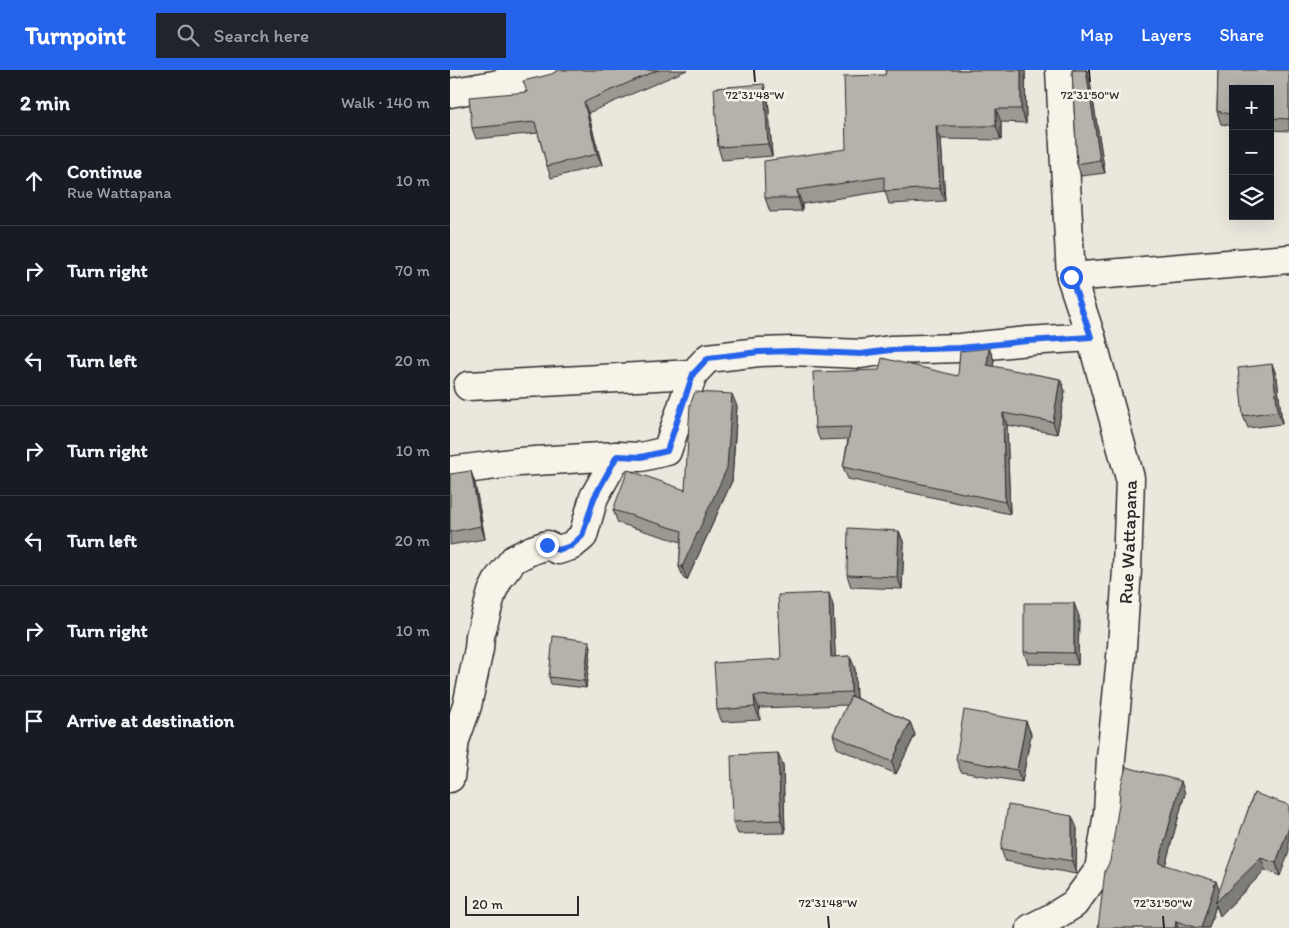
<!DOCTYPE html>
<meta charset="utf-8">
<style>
:root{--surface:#171b24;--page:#20242c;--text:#f1f3f6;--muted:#9ea1a6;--line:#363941;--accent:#2563eb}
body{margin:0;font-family:Itim,sans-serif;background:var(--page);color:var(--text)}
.controls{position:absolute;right:15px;top:15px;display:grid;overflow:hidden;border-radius:0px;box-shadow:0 5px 20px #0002}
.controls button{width:45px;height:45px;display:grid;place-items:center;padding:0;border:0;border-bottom:1px solid var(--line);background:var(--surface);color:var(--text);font:25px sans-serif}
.scale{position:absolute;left:15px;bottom:12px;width:114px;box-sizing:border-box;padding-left:5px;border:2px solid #2b2b2b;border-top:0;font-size:14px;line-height:18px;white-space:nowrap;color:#2b2b2b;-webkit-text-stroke:4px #f7f3e8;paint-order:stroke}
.stop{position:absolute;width:15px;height:15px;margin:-11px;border:4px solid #2563eb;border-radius:50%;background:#fff}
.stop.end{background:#2563eb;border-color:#fff;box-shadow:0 1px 5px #0008}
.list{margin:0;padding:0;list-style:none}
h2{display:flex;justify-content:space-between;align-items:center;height:65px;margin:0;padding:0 20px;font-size:21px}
h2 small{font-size:16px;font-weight:400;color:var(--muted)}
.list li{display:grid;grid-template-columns:32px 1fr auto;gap:15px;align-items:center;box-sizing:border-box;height:90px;padding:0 20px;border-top:1px solid var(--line)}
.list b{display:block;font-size:19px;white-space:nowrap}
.list p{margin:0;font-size:16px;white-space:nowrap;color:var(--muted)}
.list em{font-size:16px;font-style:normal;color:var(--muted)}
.icon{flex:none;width:28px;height:28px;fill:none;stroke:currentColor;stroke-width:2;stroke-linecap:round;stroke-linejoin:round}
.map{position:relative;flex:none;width:839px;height:858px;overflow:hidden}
header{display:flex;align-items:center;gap:30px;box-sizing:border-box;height:70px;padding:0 25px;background:var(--accent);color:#fff}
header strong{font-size:24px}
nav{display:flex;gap:28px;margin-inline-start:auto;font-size:18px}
.search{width:350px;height:45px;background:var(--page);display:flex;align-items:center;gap:12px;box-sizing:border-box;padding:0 18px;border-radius:0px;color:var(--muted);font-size:19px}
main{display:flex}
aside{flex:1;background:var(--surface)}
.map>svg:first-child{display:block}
</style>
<header>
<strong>Turnpoint</strong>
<div class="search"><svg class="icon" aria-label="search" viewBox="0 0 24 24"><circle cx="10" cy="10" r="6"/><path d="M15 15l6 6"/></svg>Search here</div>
<nav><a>Map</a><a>Layers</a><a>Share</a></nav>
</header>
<main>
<aside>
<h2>2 min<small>Walk · 140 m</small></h2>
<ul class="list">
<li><svg class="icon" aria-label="ahead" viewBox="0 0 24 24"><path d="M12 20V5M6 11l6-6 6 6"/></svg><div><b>Continue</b><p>Rue Wattapana</p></div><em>10 m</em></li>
<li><svg class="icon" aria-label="right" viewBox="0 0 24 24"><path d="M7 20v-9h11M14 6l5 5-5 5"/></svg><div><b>Turn right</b></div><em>70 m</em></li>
<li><svg class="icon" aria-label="left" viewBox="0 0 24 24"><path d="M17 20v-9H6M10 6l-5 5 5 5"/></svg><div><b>Turn left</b></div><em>20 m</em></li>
<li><svg class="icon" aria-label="right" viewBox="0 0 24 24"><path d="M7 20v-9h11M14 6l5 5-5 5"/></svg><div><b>Turn right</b></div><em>10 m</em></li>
<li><svg class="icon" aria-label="left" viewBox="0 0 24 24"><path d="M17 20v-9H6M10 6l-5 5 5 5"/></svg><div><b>Turn left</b></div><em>20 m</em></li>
<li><svg class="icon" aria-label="right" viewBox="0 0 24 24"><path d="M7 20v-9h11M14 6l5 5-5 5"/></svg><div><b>Turn right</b></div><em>10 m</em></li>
<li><svg class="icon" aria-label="arrive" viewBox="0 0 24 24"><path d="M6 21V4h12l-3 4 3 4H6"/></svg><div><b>Arrive at destination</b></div></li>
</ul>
</aside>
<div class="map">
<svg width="839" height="858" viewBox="0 0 839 858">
<rect width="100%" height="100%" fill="#ebe7dd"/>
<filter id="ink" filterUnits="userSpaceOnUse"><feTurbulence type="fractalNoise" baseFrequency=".02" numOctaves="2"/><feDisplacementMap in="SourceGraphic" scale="10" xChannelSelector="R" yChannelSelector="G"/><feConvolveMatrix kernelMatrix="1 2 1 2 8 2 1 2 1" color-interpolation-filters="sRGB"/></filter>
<g filter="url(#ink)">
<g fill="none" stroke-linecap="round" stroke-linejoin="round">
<defs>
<g id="minor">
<path d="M0,23L44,15L102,0"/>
<path d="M621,207L839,189"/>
<path d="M18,316L243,304"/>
<path d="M0,401L69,392L167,386L191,387L217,381L243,304L258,288L309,282L343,281L411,284L440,280L510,278L578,271L641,267"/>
<path d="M0,708L5,670L17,636L29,579L30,566L42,522L49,508L64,489L82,480L97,475L108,480L121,476L133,466L144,427L167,386"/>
<path id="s1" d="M581,858L603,847L624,834L649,800L658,743L661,688L672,577L677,499L680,408L641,267L621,207L610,0"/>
</g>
</defs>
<use href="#minor" stroke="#2b2b2b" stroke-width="31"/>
<use href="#minor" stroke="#f7f3e8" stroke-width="28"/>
</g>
<path fill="#9c9993" stroke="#2b2b2b" d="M108,0H237L138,43L152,95L101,108L97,96L88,63L26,69L22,58Z
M436,0H575L576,53L551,52V70L491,69L495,131L439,134L435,121L352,134V141L320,142L315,128L396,79L435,5Z
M622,0H637L639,6L655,103L631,106L627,94Z
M768,0H839V61L820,60V19H783V56L771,54L767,41Z
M318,27L322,86L272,90L268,77Z
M539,278L544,290L543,297L610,309L615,321L607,364L557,355L560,444L398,409L393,397L398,369L370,370L365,358L508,306Z
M822,294L827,307L832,354L798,358L793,346Z
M287,336L282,411L237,510L234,509L229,497L231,472L168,453L163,440L235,420Z
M0,404L25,413L35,469L0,475Z
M449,461L454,474L452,519L401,517L397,505Z
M383,535L385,587L400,586L405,599L406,628L460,652L465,665L446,704L387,678L383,665L397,635L309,638L310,650L272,652L267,640L331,589Z
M629,546L628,595L578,594L574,582Z
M139,571L141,577L136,618L101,614L99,607Z
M576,651L581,664L572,712L511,702L506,689Z
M328,683L333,695L335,763L288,764L283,752Z
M735,723L715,795L770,821L804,723L830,806L815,800L770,846L766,835L759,858H648Z
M627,758L626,804L555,791L551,779Z"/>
<path fill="#7f7d78" stroke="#2b2b2b" d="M571,0H575L576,53L571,39Z
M636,0H637L639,6L655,103L650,90Z
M314,14L318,27L322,86L318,74Z
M134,32L138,43L152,95L147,84Z
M546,39L551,52V70L546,56Z
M486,56L491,69L495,131L490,118Z
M347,120L352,134V141L348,128Z
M539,278L544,290L542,308L537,295Z
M822,294L827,307L832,354L828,341Z
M610,309L615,321L607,364L603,352Z
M282,324L287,336L282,411L237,510L232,497Z
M553,343L557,355L560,444L555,432Z
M21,401L25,413L35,469L31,456Z
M449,461L454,474L452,519L447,507Z
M379,523L383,535L386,600L381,587Z
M624,533L629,546L628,595L624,583Z
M139,571L141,577L136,618L134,611Z
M400,586L405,599L406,634L401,622Z
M304,626L309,638L310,650L305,637Z
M576,651L581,664L572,712L567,700Z
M460,652L465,665L446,704L442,692Z
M328,683L333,695L335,763L331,750Z
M731,711L735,723L713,804L709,793Z
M622,746L627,758L626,804L622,791Z
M839,757V782L830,806L826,793Z
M811,788L815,800L770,846L766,835L759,858H751L766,811L770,822Z
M726,851L728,858H725Z"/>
<path fill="#b5b2ab" stroke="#2b2b2b" d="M108,0H208L134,32L147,84L97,96L85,52L22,58L19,27L77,22L73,11L102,4Z
M436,0H571V39H546V56H486L490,118L434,121V107L347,120L348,128H315L314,91L396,79L394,6L435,5Z
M622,0H636L650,90L627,94Z
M768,0H839V49L820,48V19H783V45L767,41Z
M314,14L318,74L268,77L264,18Z
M539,278L537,295L610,309L603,352L553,343L555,432L393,397L401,357L365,358L363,302L429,300L432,288L508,306L510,281Z
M822,294L828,341L793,346L788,298Z
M245,322L282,324L277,398L232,497H229L232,461L163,440L178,400L235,420L240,335Z
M21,401L31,456L0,462V404Z
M398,458L449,461L447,507L397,505Z
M379,523L381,587L400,586L401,622L304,626L305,637L267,640L264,593L331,589L328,525Z
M574,533H624V583L574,582Z
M103,566L139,571L134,611L99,607Z
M401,626L460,652L442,692L383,665Z
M514,640L576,651L567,700L506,689Z
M328,683L331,750L283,752L281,685Z
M676,697L731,711L709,793L766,811L751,858H747L726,851L725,858H648L655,801L660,791L669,734L670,719Z
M804,723L839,735V757L826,793L811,788L765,833Z
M558,735L622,746V791L551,779Z"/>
</g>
<g fill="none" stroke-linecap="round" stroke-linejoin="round" filter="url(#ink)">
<path stroke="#2563eb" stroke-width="6" d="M97,475L108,480L121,476L132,466L144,428L167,386L191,387L217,381L243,304L258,288L309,282L343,281L411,284L440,280L510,278L578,271L641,267L621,207"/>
</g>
<path fill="none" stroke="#2b2b2b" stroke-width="2" d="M304,0L305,12M639,0L640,12M378,846L379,858M713,846L714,858"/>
<g text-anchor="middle" stroke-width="5" stroke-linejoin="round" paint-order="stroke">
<g font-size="19" fill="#2b2b2b" stroke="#f7f3e8">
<text dy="7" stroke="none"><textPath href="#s1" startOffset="421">Rue Wattapana</textPath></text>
</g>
</g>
<g font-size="12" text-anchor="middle" fill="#2b2b2b" stroke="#f7f3e8" stroke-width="5" stroke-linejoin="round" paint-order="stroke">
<text x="305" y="29">72°31'48"W</text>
<text x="640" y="29">72°31'50"W</text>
<text x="378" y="837">72°31'48"W</text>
<text x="713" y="837">72°31'50"W</text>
</g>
</svg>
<div class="controls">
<button>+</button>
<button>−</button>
<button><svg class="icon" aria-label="layers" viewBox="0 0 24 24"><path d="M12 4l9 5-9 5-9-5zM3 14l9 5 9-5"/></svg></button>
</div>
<div class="scale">20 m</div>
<div class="stop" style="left:621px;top:207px"></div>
<div class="stop end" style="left:97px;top:475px"></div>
</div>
</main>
